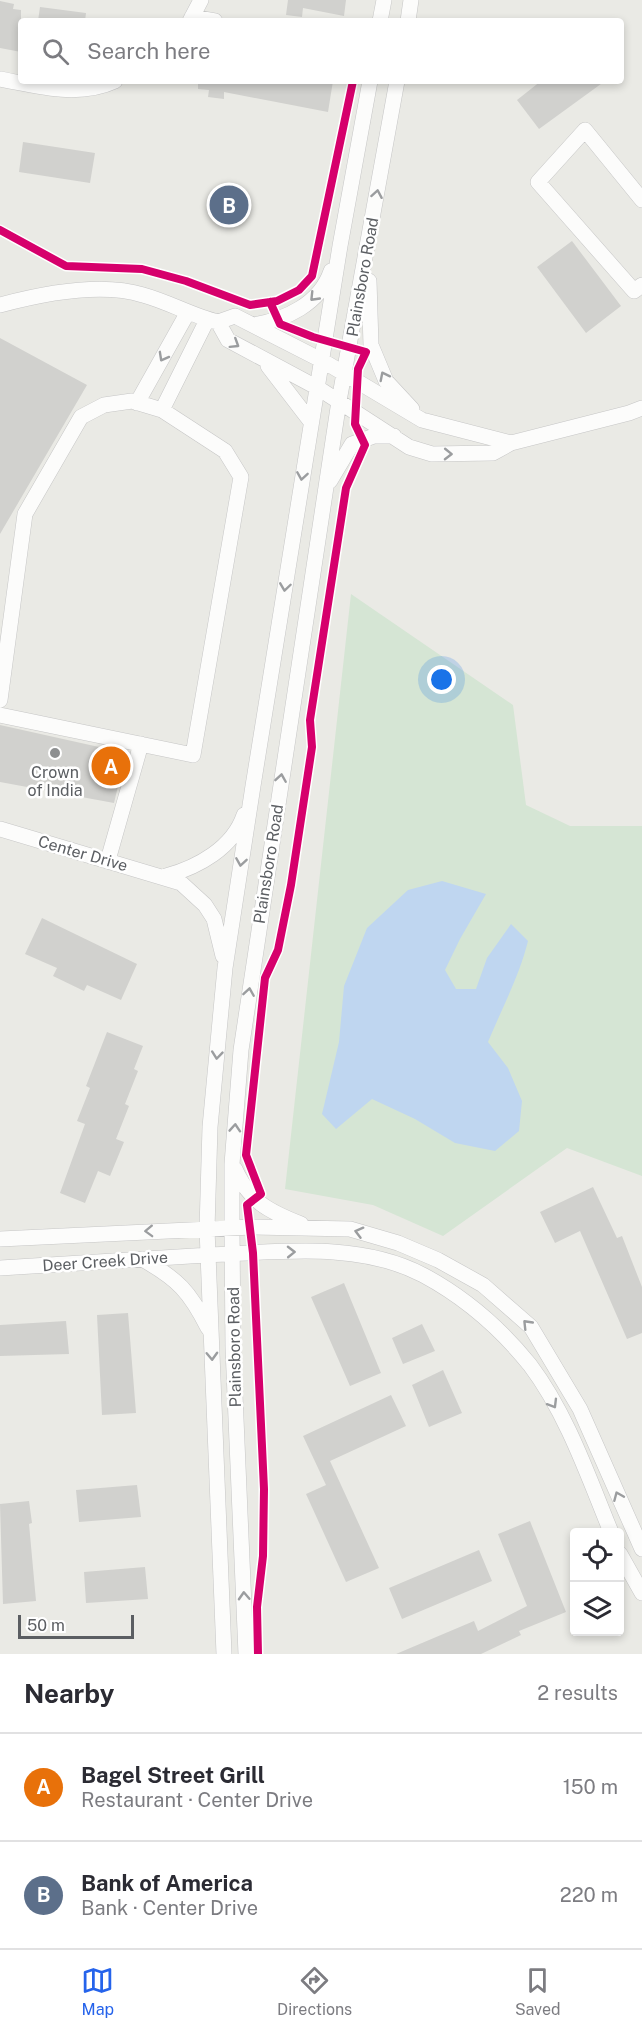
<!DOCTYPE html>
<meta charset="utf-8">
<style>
:root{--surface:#fff;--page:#f7f7f7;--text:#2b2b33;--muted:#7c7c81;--line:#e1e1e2;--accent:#2563eb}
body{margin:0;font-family:"Public Sans",sans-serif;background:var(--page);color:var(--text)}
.controls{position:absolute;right:18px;bottom:18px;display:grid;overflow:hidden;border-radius:6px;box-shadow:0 3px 9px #0003}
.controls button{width:54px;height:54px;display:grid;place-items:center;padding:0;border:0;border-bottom:2px solid var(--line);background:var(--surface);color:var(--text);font:30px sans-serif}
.scale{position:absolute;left:18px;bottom:15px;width:116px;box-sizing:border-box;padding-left:6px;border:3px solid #5b5e62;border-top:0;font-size:16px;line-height:21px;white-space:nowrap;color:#5b5e62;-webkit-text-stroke:4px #fff;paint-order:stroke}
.you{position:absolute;left:442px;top:680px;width:21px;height:21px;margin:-15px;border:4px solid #fff;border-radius:50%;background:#1a73e8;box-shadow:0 0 0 9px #1a73e833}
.badge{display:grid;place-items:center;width:39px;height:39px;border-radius:50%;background:var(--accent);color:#fff;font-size:20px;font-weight:700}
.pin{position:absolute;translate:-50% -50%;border:3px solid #fff;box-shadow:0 2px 6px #0006}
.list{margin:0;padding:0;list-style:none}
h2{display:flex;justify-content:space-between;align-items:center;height:78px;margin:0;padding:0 24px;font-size:26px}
h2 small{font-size:20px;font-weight:400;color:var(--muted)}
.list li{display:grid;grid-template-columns:39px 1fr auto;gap:18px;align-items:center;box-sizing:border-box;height:108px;padding:0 24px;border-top:2px solid var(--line)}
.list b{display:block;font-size:22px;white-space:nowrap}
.list p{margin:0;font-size:20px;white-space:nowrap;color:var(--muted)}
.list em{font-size:20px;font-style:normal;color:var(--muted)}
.icon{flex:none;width:33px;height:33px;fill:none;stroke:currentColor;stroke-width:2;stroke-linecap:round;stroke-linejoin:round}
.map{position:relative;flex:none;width:642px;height:1654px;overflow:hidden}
.search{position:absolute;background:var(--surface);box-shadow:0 3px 9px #0003;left:18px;right:18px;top:18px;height:66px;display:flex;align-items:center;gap:15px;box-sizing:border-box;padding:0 21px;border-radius:6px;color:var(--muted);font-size:22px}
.sheet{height:294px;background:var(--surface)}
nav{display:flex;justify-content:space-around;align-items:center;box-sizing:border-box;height:84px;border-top:2px solid var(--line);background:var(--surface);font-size:16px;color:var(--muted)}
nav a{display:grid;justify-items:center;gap:3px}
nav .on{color:var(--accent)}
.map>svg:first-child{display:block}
</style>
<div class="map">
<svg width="642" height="1654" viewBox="0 0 642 1654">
<rect width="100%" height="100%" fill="#eaeae5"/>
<path fill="#d5e5d4" d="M351,594L513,705L526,805L570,826H642V1176L567,1148L443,1236L373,1205L285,1189Z"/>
<path fill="#bfd6f0" d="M442,881L486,894L460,939L445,970L456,989H476L487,958L511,924L528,941C519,977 502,1008 488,1042L508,1068L522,1101L519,1131L495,1151L455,1143L415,1119L372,1099L336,1129L322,1114L339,1042L344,986L367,928L408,890Z"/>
<path fill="#d1d1ce" d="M288,0H346L344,16L303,8L302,17L286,15Z
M0,1L14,4L13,9L21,10V52L0,48Z
M40,7L86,13L85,21H38Z
M198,81H333L328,112L224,92V99L208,97L209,90L198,89Z
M541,81H605L539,129L517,100Z
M23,142L95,153L90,183L19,172Z
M572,241L621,306L586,333L537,267Z
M0,338L87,385L0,534Z
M0,725L126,753L114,803L0,782Z
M42,918L137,964L121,1000L87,985L84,991L53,976L57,968L25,954Z
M107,1032L143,1046L134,1069L138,1071L125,1104L129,1106L116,1139L124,1142L110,1176L98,1171L85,1203L60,1193L85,1124L77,1121L90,1088L86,1086Z
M593,1187L617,1238L622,1236L642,1287V1333L627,1339L580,1231L555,1243L540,1212Z
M344,1283L381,1373L350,1386L311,1297Z
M128,1313L136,1413L102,1415L97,1315Z
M66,1321L69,1354L0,1356V1325Z
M422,1324L435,1351L403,1364L392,1338Z
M443,1370L462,1413L429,1427L412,1385Z
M391,1395L406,1426L330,1461L379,1568L346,1582L306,1494L326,1485L303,1436Z
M137,1485L141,1517L79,1522L76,1490Z
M29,1501L32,1523L29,1524L36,1601L3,1604L0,1504Z
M530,1521L566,1612L519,1631L521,1635L481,1654H396L474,1621L478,1631L527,1606L498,1534Z
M479,1550L492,1581L402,1619L389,1588Z
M145,1567L148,1599L86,1603L84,1572Z"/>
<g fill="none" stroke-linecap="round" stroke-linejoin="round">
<defs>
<path id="minor" d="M192,17L215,21
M190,21L201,0
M380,21L384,0
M408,21L411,0
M0,79C38,86 78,98 115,81
M642,200L585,130L538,182L634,291L642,285
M369,281L371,345L386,381L412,409
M0,305C41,294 101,282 143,295C169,302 192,316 218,322L235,316L323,361L422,420L511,443
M218,322L228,340L318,388L409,447L432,454L493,453L511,443L629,413L642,408
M253,325C285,320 320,304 331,271
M268,366L311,422
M137,403L188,312
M162,410L207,320
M330,481L352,444L374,436H394
M0,700L25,514L81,417L104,405L132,401L162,410L225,451L241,477L193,755L0,715
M0,829L181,883L205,905L214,919L223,956
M108,860L141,744
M166,876C198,867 233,848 244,815
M235,1169C250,1202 268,1211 301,1224
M0,1239L252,1227L350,1229L398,1243L438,1260L483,1285L531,1327L580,1409L642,1549
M142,1259C178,1279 190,1292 208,1328
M0,1268C69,1264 139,1259 209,1255C278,1252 359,1241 423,1275C464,1297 501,1329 530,1365C567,1414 588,1476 611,1532
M620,1554L642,1593
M224,1654L207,1229L210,1127L225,968L253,786L340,246L370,81
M246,1654L233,1348L232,1228V1164L241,1050L339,401L397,81"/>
</defs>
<use href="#minor" stroke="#c6c6c6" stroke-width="16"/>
<use href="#minor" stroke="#fcfcfb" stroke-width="15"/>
<defs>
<path id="cycleway" d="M0,230L66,266L142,269L186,281L250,305L277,301L299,290L312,276L353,81
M258,1654L257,1607L263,1556L264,1489L253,1253L247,1205L261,1194L246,1155L265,978L278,950L291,885L312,747L310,720L346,488L365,445L355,424L358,369L366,352L313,337L280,324L270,302"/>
</defs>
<use href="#cycleway" stroke="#fff" stroke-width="11"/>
<use href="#cycleway" stroke="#d6006c" stroke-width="8"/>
</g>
<defs><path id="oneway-chevron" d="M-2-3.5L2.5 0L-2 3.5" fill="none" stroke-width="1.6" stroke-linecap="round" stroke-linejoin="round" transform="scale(1.5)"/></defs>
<g stroke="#9b9d9f">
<use href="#oneway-chevron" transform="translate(377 194) rotate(-80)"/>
<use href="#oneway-chevron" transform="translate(314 297) rotate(134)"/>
<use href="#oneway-chevron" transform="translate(235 344) rotate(32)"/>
<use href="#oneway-chevron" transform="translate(163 357) rotate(119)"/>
<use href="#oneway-chevron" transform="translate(384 376) rotate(-117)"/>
<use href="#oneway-chevron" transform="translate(448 454) rotate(1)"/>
<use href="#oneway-chevron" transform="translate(302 476) rotate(99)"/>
<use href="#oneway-chevron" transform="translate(285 587) rotate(98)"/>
<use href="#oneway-chevron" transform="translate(281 778) rotate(-81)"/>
<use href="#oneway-chevron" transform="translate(241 862) rotate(99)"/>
<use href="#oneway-chevron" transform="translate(249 992) rotate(-81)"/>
<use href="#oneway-chevron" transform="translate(217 1055) rotate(96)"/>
<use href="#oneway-chevron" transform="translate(235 1128) rotate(-86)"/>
<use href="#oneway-chevron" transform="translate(149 1231) rotate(178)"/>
<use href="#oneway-chevron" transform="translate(359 1232) rotate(-165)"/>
<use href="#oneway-chevron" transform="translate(291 1252) rotate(-1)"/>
<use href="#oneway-chevron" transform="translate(527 1324) rotate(-134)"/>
<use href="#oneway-chevron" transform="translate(212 1356) rotate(88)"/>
<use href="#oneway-chevron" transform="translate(553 1404) rotate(59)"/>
<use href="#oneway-chevron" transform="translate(618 1496) rotate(-113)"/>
<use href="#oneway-chevron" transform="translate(244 1596) rotate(-93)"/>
</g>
<circle fill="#8d8f90" stroke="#fff" stroke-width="2" cx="55" cy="753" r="6"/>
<g text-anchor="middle" stroke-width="5" stroke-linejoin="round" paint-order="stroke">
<g font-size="16" fill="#5b5e62" stroke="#fff">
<text transform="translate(362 277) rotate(-80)" y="6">Plainsboro Road</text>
<text transform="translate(83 853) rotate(16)" y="6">Center Drive</text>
<text transform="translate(268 864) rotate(-81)" y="6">Plainsboro Road</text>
<text transform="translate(105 1261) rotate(-4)" y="6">Deer Creek Drive</text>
<text transform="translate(234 1347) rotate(-91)" y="6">Plainsboro Road</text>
</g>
<g font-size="16" fill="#5b5e62" stroke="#fff">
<text x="55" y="778">Crown<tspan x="55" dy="18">of India</tspan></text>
</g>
</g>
</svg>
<div class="controls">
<button><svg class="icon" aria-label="locate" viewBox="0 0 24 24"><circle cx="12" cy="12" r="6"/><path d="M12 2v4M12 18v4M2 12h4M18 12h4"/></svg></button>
<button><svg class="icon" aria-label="layers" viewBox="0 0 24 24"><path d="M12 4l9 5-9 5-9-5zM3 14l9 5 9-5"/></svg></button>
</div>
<div class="scale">50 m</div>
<div class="you"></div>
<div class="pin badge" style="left:111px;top:766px;background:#e8710a">A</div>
<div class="pin badge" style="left:229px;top:205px;background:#5c6f8a">B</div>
<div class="search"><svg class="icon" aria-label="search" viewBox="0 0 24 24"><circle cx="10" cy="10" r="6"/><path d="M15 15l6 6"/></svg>Search here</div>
</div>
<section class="sheet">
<h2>Nearby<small>2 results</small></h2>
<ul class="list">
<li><span class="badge" style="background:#e8710a">A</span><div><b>Bagel Street Grill</b><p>Restaurant · Center Drive</p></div><em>150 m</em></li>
<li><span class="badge" style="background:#5c6f8a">B</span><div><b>Bank of America</b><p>Bank · Center Drive</p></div><em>220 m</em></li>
</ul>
</section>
<nav>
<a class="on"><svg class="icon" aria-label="map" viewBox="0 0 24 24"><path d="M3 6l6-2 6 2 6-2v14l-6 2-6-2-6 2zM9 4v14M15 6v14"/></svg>Map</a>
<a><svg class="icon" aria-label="directions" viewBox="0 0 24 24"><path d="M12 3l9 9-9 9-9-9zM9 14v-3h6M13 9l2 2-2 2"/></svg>Directions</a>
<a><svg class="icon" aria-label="saved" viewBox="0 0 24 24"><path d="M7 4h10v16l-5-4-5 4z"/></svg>Saved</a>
</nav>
